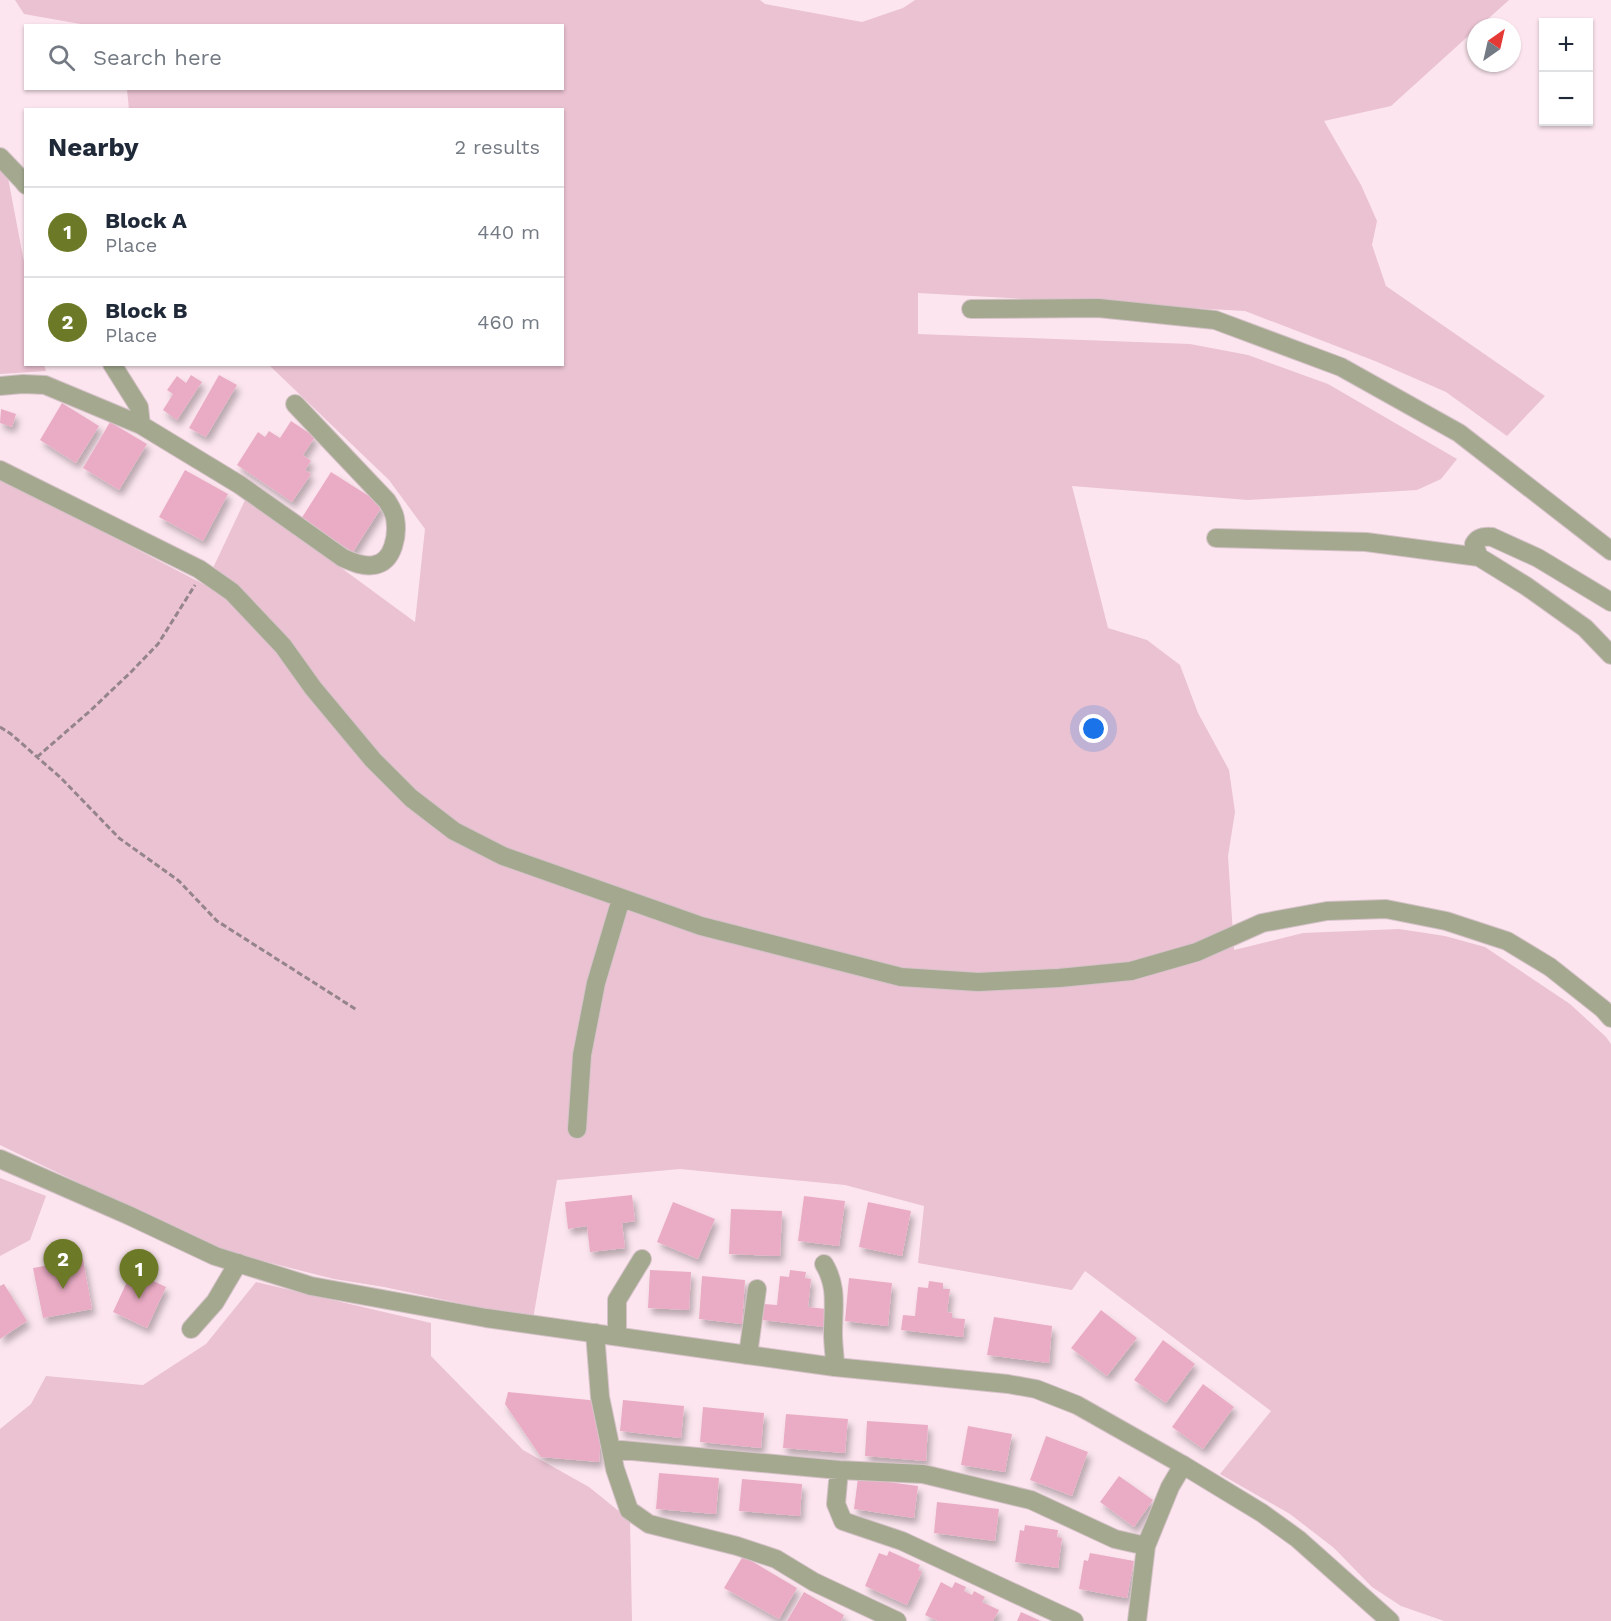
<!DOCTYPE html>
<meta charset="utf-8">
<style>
:root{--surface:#fff;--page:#f2f2f3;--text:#1f2937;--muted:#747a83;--line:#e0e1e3;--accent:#6c7926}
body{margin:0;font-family:"Work Sans",sans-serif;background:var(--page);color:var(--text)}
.controls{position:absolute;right:18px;top:18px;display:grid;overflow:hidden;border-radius:0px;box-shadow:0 2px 4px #0004}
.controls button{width:54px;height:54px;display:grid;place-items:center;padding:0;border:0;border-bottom:2px solid var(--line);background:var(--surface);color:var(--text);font:30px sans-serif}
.compass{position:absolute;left:1467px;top:18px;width:54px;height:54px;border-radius:50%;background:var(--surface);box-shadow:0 2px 4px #0004;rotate:34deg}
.you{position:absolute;left:1094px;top:729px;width:21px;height:21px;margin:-15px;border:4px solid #fff;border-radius:50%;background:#1a73e8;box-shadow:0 0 0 9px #1a73e833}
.badge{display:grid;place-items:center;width:39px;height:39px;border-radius:50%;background:var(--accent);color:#fff;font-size:20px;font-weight:700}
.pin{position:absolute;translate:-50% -50px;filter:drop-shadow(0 2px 3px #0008)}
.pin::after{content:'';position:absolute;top:32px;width:21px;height:18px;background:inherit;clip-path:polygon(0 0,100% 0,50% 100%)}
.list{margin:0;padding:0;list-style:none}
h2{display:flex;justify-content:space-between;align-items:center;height:78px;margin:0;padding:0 24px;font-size:26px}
h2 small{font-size:20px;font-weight:400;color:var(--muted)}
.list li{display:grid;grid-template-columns:39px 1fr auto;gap:18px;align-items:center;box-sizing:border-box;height:90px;padding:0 24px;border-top:2px solid var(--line)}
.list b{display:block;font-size:22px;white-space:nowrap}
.list p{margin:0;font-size:20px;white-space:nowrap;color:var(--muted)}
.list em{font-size:20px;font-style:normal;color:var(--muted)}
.icon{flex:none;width:33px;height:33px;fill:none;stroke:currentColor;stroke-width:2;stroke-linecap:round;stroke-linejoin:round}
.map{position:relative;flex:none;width:1611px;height:1621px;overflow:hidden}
.search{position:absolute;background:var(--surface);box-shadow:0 2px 4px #0004;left:24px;top:24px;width:540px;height:66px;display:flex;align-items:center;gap:15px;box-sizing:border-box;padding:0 21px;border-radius:0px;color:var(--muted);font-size:22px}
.panel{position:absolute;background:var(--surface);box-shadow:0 2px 4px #0004;left:24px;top:108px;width:540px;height:258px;border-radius:0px}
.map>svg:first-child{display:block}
</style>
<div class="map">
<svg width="1611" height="1621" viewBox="0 0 1611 1621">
<defs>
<filter id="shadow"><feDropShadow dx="3.5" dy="6" stdDeviation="3" flood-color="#0004"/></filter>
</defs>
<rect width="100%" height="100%" fill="#fce5ee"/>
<path fill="#eac2d1" d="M15,0H760L765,4L862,22L903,8L915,0H1509L1479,27H1476V29L1391,106L1324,121L1361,185L1377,221L1372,245L1386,286L1545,396L1507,436L1446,392L1375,361L1245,311L918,293V334L1190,344L1248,355L1328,384L1457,459L1441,479L1417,490L1248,500L1072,486L1108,628L1147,640L1180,665L1198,713L1229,770L1235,812L1228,856L1234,950L1303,933L1399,929L1445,936L1485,947L1570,1004L1606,1037L1611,1044V1621H1444L1401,1606L1372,1587L1334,1548L1290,1514L1220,1474L1271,1411L1085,1271L1072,1290L918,1263L924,1206L845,1185L680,1169L557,1180L533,1319L384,1287L334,1279L219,1250L0,1145V478L205,585L246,498L415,622L425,529L389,480L269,365L562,364V110H129L127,89L562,88V26L86,25L24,14Z
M0,171L8,178L25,267L26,364L44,365L46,371L0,374Z
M0,1178L46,1196L30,1240L0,1256Z
M256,1282L431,1323V1356L523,1450L589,1487L630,1520L632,1621H0V1429L31,1404L46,1376L143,1385L206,1344Z"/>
<path fill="#eaacc4" filter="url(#shadow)" d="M191,375L202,382L177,420L163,410L173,394L167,390L177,376L186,383Z
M219,375L237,385L206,437L189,428Z
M62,403L99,426L76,463L40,440Z
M1,409L16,414L12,427L0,423Z
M291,421L315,437L303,455L311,461L305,470L311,474L292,502L237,465L258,432L265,437L269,431L280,438Z
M110,422L147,444L119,490L83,468Z
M185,470L228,494L203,541L159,517Z
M331,472L383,505L353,552L301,519Z
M632,1195L635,1221L622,1223L625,1248L590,1252L587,1226L568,1229L565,1202Z
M804,1196L845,1201L839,1246L798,1241Z
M673,1202L715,1219L698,1259L657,1242Z
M868,1202L911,1211L902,1256L859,1247Z
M731,1209L782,1211L780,1256L729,1254Z
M83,1259L92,1309L43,1318L33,1268Z
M650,1270L691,1272L689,1310L648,1308Z
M790,1270L806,1272L805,1278L811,1279L808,1307L826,1309L824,1327L762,1320L764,1304L777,1305L780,1276L789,1277Z
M132,1271L166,1287L147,1328L113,1312Z
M702,1276L745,1280L742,1324L699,1319Z
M849,1278L892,1283L888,1326L845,1321Z
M929,1281L943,1283V1289H950L947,1312L952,1313V1318L965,1319L963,1337L901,1330L903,1315L915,1316L918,1287L928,1288Z
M4,1284L27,1321L0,1339V1286Z
M1101,1310L1137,1338L1107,1376L1071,1348Z
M994,1317L1052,1326L1049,1363L987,1355Z
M1163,1340L1195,1364L1166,1403L1134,1380Z
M1203,1384L1234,1407L1203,1449L1172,1427Z
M508,1392L599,1401L602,1423L599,1462L541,1457L505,1404Z
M623,1400L684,1406L681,1438L620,1431Z
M703,1407L764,1413L761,1448L700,1442Z
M786,1414L848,1419L845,1453L783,1448Z
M867,1421L928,1425L926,1461L865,1456Z
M968,1426L1012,1434L1005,1472L961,1465Z
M1046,1436L1088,1452L1072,1496L1030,1480Z
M659,1473L719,1478L716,1514L656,1509Z
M1119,1476L1153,1500L1134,1527L1100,1502Z
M858,1478L918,1486L914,1518L854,1509Z
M742,1479L802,1484L800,1516L739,1511Z
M937,1502L999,1509L995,1541L934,1533Z
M1025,1525L1058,1530L1057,1537L1062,1538L1058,1568L1015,1562L1020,1530L1024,1531Z
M889,1551L920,1565L918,1570L922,1572L907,1605L865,1586L879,1553L887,1556Z
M1090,1553L1134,1561L1127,1598L1079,1589L1084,1560L1088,1561Z
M743,1556L797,1588L779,1619L724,1588Z
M941,1582L952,1588L955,1582L966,1587L964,1591L972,1595L974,1591L985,1597L982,1602L999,1610L993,1621H938L925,1615Z
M804,1592L844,1615L841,1621H787Z
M1021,1612L1041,1621H1017Z"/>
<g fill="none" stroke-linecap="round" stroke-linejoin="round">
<defs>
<path id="minor" d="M0,157L22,180L26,185
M971,309L1098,308L1215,320L1341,367L1459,433L1611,551
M0,386L23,384L45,385L141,425L139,407L112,364
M141,425L240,485L343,558C353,562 363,567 374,565C394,562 398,534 395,518C394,512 390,506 387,501L295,404
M0,470L199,569L232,592L283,646L313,688L373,760L411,798L454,831L503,856L701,926L901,977L978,982L1059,978L1131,971L1197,952L1262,923L1327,911L1386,909L1446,921L1507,941L1550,967L1603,1009L1611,1018
M1216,538L1366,542L1479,557L1526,586L1585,628L1611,655
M1479,557L1474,544C1478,537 1484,536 1492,537L1538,558L1611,602
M577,1129L582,1055L596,983L621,899
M824,1264C838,1287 833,1308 833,1334C833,1345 835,1356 835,1367
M191,1329L215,1302L238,1263
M595,1333L600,1397L615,1469L629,1510L649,1524L737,1546L776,1559L814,1582L897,1621
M617,1336V1300L642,1259
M748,1355L757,1289
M611,1449L839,1470L923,1474L1031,1500L1115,1539L1146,1546
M839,1470L836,1504L843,1521L902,1541L1074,1621
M1137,1621L1146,1546L1170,1487L1183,1465"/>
<path id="tertiary" d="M0,1159L128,1215L215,1256L311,1286L486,1318L748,1355L835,1367L1008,1384L1036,1389L1077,1405L1183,1465L1262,1513L1298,1539L1390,1621"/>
</defs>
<use href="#minor" stroke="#d6c2c9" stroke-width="20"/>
<use href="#tertiary" stroke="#d6c2c9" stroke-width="20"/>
<path stroke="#95858b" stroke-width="3" stroke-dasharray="6 3" stroke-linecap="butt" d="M0,727L11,734L61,778L119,838L179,881L217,921L357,1010
M37,757L90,711L131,672L158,644L195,585"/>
<use href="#minor" stroke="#a3a88f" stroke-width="18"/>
<use href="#tertiary" stroke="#a3a88f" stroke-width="18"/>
</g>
</svg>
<div class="controls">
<button>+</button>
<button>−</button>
</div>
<svg class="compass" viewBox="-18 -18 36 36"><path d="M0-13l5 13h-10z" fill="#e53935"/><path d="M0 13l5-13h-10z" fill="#747a83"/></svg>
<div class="you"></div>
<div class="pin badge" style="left:139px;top:1299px">1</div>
<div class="pin badge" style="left:63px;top:1289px">2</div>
<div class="search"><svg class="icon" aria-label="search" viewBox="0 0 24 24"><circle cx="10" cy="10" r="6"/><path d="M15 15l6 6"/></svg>Search here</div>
<section class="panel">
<h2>Nearby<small>2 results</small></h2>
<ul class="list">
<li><span class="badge">1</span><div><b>Block A</b><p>Place</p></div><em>440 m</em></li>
<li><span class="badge">2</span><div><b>Block B</b><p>Place</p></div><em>460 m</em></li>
</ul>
</section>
</div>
